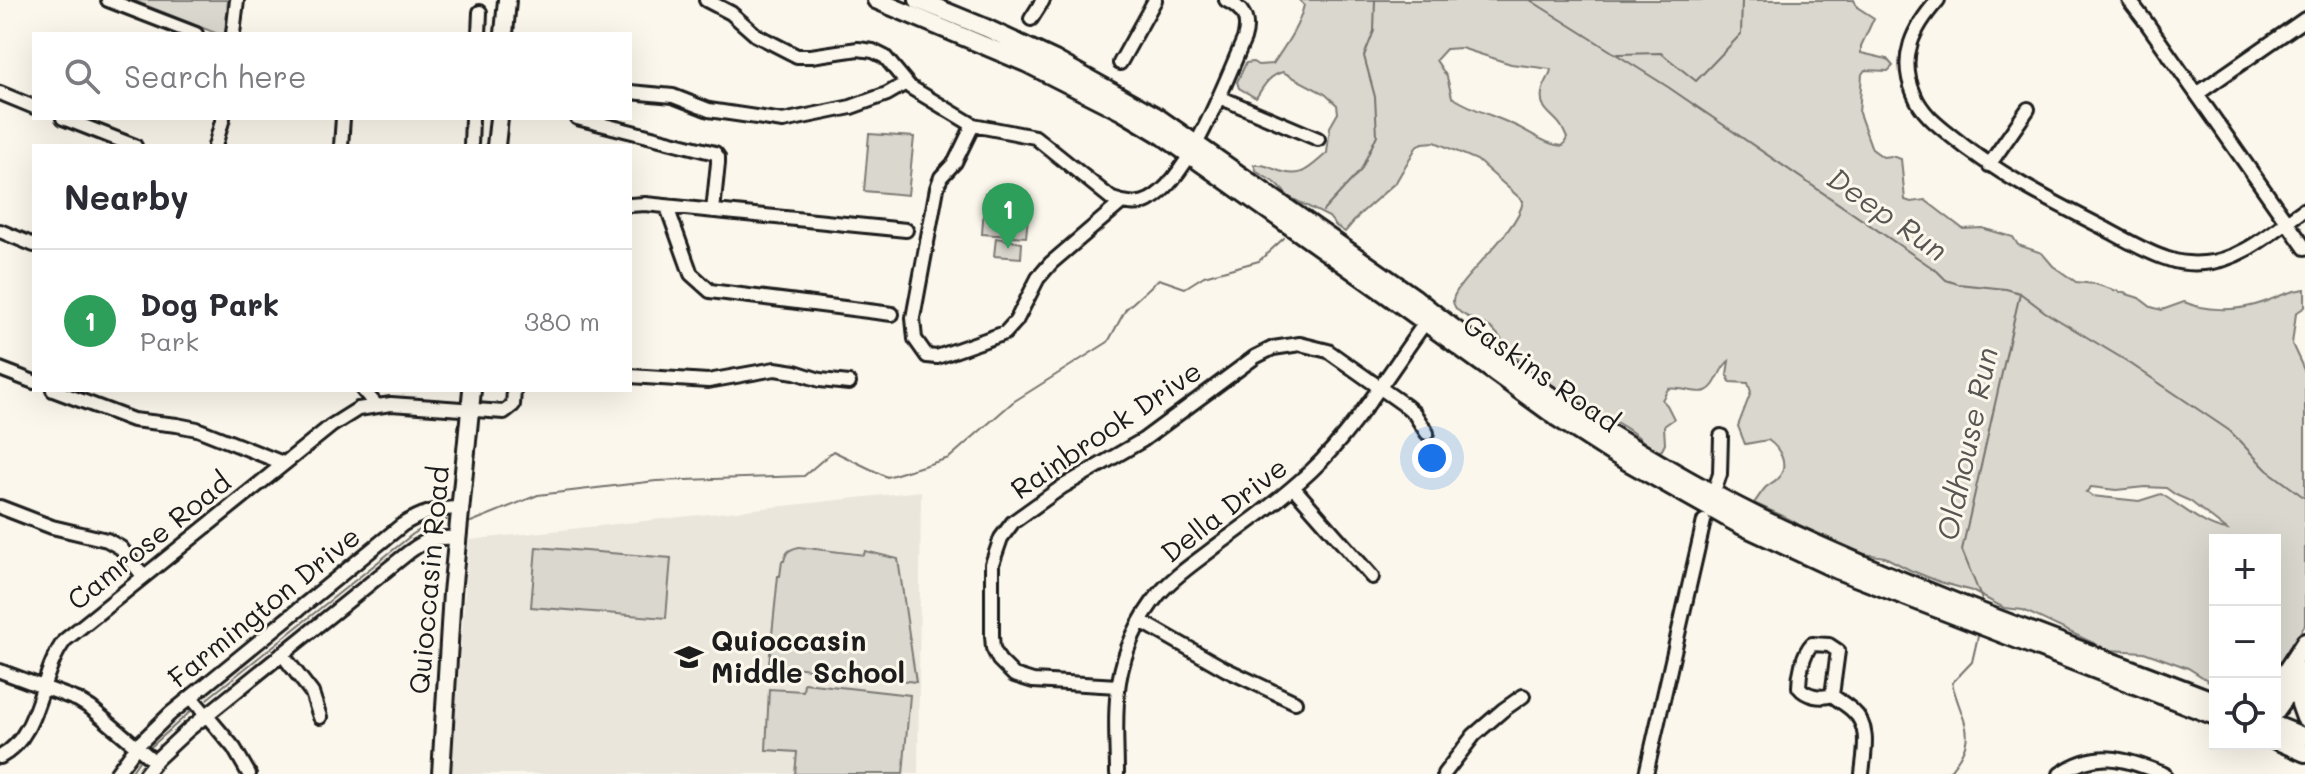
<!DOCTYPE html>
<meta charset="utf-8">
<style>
:root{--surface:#fff;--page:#f2f2f3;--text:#2b2b33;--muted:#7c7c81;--line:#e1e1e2;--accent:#1c1c1c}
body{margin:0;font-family:Mali,sans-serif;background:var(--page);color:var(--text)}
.controls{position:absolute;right:24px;bottom:24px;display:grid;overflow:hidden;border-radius:0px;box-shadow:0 8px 32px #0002}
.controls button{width:72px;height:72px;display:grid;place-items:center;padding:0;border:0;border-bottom:2px solid var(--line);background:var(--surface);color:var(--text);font:40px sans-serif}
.you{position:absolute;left:1432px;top:458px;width:28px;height:28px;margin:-20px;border:6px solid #fff;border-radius:50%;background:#1a73e8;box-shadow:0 0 0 12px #1a73e833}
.badge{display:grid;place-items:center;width:52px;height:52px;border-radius:50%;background:var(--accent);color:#fff;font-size:26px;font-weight:700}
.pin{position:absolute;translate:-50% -66px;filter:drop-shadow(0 2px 4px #0008)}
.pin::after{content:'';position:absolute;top:42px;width:28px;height:24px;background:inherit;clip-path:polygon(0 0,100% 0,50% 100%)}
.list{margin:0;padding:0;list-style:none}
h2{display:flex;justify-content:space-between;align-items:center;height:104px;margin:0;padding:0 32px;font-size:34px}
h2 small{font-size:26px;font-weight:400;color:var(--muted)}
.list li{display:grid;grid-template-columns:52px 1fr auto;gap:24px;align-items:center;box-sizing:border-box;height:144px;padding:0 32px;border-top:2px solid var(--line)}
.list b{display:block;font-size:30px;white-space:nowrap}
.list p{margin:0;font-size:26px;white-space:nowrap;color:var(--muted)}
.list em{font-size:26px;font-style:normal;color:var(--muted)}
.icon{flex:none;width:44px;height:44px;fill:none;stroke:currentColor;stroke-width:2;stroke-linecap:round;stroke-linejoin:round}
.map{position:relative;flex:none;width:2305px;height:774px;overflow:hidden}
.search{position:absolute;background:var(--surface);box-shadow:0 8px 32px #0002;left:32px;top:32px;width:600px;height:88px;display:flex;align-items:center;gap:20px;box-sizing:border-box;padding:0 28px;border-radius:0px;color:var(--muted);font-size:30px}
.panel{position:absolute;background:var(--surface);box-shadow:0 8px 32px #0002;left:32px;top:144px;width:600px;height:248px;border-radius:0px}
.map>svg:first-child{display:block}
</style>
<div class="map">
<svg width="2305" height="774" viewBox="0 0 2305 774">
<rect width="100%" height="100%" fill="#fbf7ec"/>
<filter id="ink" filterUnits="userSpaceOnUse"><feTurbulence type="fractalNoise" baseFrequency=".0125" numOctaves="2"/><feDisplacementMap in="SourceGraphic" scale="16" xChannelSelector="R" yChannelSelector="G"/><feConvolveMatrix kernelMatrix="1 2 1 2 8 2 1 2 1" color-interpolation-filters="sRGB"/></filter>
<g filter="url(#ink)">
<path fill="#eae6dc" d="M921,491L918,774H451L469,540Z"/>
<path fill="#dad7ce" stroke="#7b7a75" stroke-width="2" fill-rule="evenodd" d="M132,0H228L225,34H218Z
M1299,0H1854L1857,7L1874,18L1861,46V53L1887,59L1893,66L1888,71L1865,70L1862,74L1859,113L1872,149L1883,157L1891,156L1901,159L1905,200L1911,202L1925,200L1963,229L1982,228L2013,237L2018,245L2042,253L2053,266L2076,282L2095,284L2139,298L2151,307L2162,310L2184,302C2205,311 2233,311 2255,305C2274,300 2285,291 2305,289V307L2296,313L2292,344L2305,372V625L2275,671V540H2215V685L2188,668L2144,652L2108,650L2023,610L2004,608L1972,591L1940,582L1910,570L1885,557L1864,554L1799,525C1786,515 1769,511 1754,503C1758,498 1762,491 1766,487C1770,484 1774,482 1777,479C1790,467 1781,449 1768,440L1745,444L1738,426L1751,392L1748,383L1730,382L1727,374L1729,361C1719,368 1717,387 1706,391C1698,395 1679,386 1668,389L1662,400L1667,405L1674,419L1664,426L1665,444L1662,450L1654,454C1639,431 1609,419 1586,406C1566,402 1530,372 1516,357C1507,349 1501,336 1492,329C1482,321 1454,316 1453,301C1452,284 1518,233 1523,201L1477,160L1435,142L1423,143L1417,146L1396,182L1360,214L1345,232L1336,226L1329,217L1289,197L1277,184L1257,172L1254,165C1262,164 1266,166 1274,169C1301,180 1307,170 1327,153L1330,127L1338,113L1337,105L1325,94L1283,72C1269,75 1263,87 1256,98L1239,88L1237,82L1246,63L1253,62L1258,65L1273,64C1285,46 1299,27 1304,5ZM1461,48L1511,64L1551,69C1550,78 1543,84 1542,93C1539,110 1554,115 1561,126C1563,129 1565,134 1567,138L1563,146C1546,145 1532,133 1516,126C1495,116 1472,110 1452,97L1447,77L1436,60L1446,49ZM2091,487L2116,490L2145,487L2166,488L2176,495L2190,501L2227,530C2204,527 2182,506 2161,494L2139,501L2092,496L2086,492Z
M869,134L914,137L908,195L864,191Z
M985,193L1030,197L1026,237L982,234Z
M996,238L1022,243L1021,258L994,256Z
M536,547L671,558L666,618L531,607Z
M799,547L864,555L865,551L898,559L916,682L769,664L778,576H780L782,561H784C786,551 790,549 799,547Z
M804,683L910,695L903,774H795L797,752L766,750L769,689L803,691Z"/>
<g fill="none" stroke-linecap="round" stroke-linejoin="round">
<path stroke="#74726e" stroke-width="2" d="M1530,0L1668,87L1937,271L1946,280L1958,284L2006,289L2020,293L2045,312L2125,360L2230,431L2267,470L2305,498
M1618,54L1661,53L1696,81L1741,34L1742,0
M1323,211L1361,170L1377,135L1375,97L1364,56L1374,31L1375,0
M471,522L538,495L656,481L804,476L833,451L887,477L949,458L1013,402L1108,342L1126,309L1159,279L1185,288L1204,276L1259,261L1284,238
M1982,600L1962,550L2020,293
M207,699L413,534L431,523L447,520
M152,746L191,711
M130,774L139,761
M1947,774C1981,735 1963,726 1952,683L1972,662L1978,636"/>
<defs>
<path id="minor" d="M108,0L196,34
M706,0L731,13L756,35L797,56H811L858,49L873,51L885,57L910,87L973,125L1035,137L1112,199C1123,203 1139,206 1149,200C1189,180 1226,80 1244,39C1250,19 1243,8 1226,0
M1938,0C1913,28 1898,57 1914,94C1921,112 1936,124 1950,135C1996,173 2049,200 2102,227C2123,238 2145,252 2168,259C2179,263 2192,264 2204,263C2242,261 2275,229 2305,209
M2129,0L2146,22L2305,248
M1031,19L1043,0
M233,34L237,0
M479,34L480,12
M1120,63L1155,0
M630,92L673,96L709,110L783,121L851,107L887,94L906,83
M0,93L34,107
M2197,94L2305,19
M1219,97L1318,139
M63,118L135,146
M577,118L715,153L718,157V163L713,211
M973,125L955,162L941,177L937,188L913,318L915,339L927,356L937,357L1005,333L1016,321L1038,278L1051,263L1121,203
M215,146L223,118
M341,146L343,118
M471,146L472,118
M1989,165L2028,109
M630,205L645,204L906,230
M667,207L691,274L710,291L892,314
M0,231L34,245
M0,369L34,382
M630,376L708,381L775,369L795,372L820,380L849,383
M53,390L133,420L177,425L197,429L283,463
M363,390L377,406
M1293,487L1372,577
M1711,500L1720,474L1721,436
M0,507L52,527L107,540L121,548L143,576
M1141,621L1225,669L1295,702
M282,654L312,693L320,717
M0,671L78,700L91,708L155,762
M1118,686L1033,681L1014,675L999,660L993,648L992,636V564L1001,538L1013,522L1062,487L1143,440L1255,357L1273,348L1300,344L1328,351L1406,406L1414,413L1427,433
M1832,695C1821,699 1806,696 1799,687C1799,674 1803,653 1812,644L1829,645L1838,651L1832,695C1839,701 1847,705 1853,711C1871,727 1864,753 1862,774
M191,697L234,748L249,774
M0,757C42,734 38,675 65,640L331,426L358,409L391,404L504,412L513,405L514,390
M116,774L136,747L170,714L402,525C421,513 438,508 461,508
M145,774L157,759L188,730L409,552C428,538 434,537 458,538
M1117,774C1117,744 1114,712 1119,682C1124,651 1138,619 1159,594C1174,576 1196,562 1215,547C1248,523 1281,499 1311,471C1355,430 1393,366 1430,316
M1444,774L1474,735L1503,710L1523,696
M1646,774L1704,521
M2060,774C2098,748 2124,759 2164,774"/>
<path id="major" d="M876,0L1026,63L1121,111L1163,136L1386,294L1559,419L1612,453L1738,524L1837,570L2215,716
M918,0L986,28L1055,60L1156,116L1414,297C1467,341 1524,379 1582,416C1652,460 1723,502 1799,536C1934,598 2076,647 2215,701
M504,34L507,0
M496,146L499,118
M2302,676L2300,704L2305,718
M2275,688L2305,642
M2275,712L2305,670
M2275,725L2305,737
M2275,740L2305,753
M441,774L452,593L472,390"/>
</defs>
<use href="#minor" stroke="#1c1c1c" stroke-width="18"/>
<use href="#major" stroke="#1c1c1c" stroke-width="22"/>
<use href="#minor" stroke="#fbf7ec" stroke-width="12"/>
<use href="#major" stroke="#fbf7ec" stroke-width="16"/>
</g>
</g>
<defs>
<symbol id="school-bare" viewBox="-9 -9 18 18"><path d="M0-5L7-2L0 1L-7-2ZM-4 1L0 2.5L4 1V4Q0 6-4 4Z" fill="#1c1c1c" stroke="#fbf7ec" stroke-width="2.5" paint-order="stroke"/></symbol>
</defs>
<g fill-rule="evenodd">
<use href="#school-bare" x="669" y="637" width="40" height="40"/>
</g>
<g text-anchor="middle" stroke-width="6" stroke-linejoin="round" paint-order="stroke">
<g font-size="28" fill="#1c1c1c" stroke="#fbf7ec">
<text transform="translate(1541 373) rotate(35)" y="10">Gaskins Road</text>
<text transform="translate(1106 430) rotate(-34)" y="10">Rainbrook Drive</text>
<text transform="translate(1224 510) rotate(-38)" y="10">Della Drive</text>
<text transform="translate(149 541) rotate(-39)" y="10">Camrose Road</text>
<text transform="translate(429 580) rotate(-85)" y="10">Quioccasin Road</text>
<text transform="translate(264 607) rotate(-39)" y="10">Farmington Drive</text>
</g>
<g font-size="28" font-weight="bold" fill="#1c1c1c" stroke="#fbf7ec" text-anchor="start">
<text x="711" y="651">Quioccasin<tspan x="711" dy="32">Middle School</tspan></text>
</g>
<g font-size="30" font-style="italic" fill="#575653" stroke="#fbf7ec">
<text transform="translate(1887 215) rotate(35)" y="10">Deep Run</text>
<text transform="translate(1968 444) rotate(-78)" y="10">Oldhouse Run</text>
</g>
</g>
</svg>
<div class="controls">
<button>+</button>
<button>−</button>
<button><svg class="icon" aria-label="locate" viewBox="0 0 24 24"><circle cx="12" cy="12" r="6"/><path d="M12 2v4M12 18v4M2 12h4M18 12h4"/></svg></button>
</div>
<div class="you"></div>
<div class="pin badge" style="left:1008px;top:249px;background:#2e9e5b">1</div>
<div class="search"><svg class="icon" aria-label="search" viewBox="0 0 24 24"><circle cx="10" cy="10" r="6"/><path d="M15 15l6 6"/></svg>Search here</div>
<section class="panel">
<h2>Nearby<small></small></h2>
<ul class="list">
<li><span class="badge" style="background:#2e9e5b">1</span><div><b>Dog Park</b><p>Park</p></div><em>380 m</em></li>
</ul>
</section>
</div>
